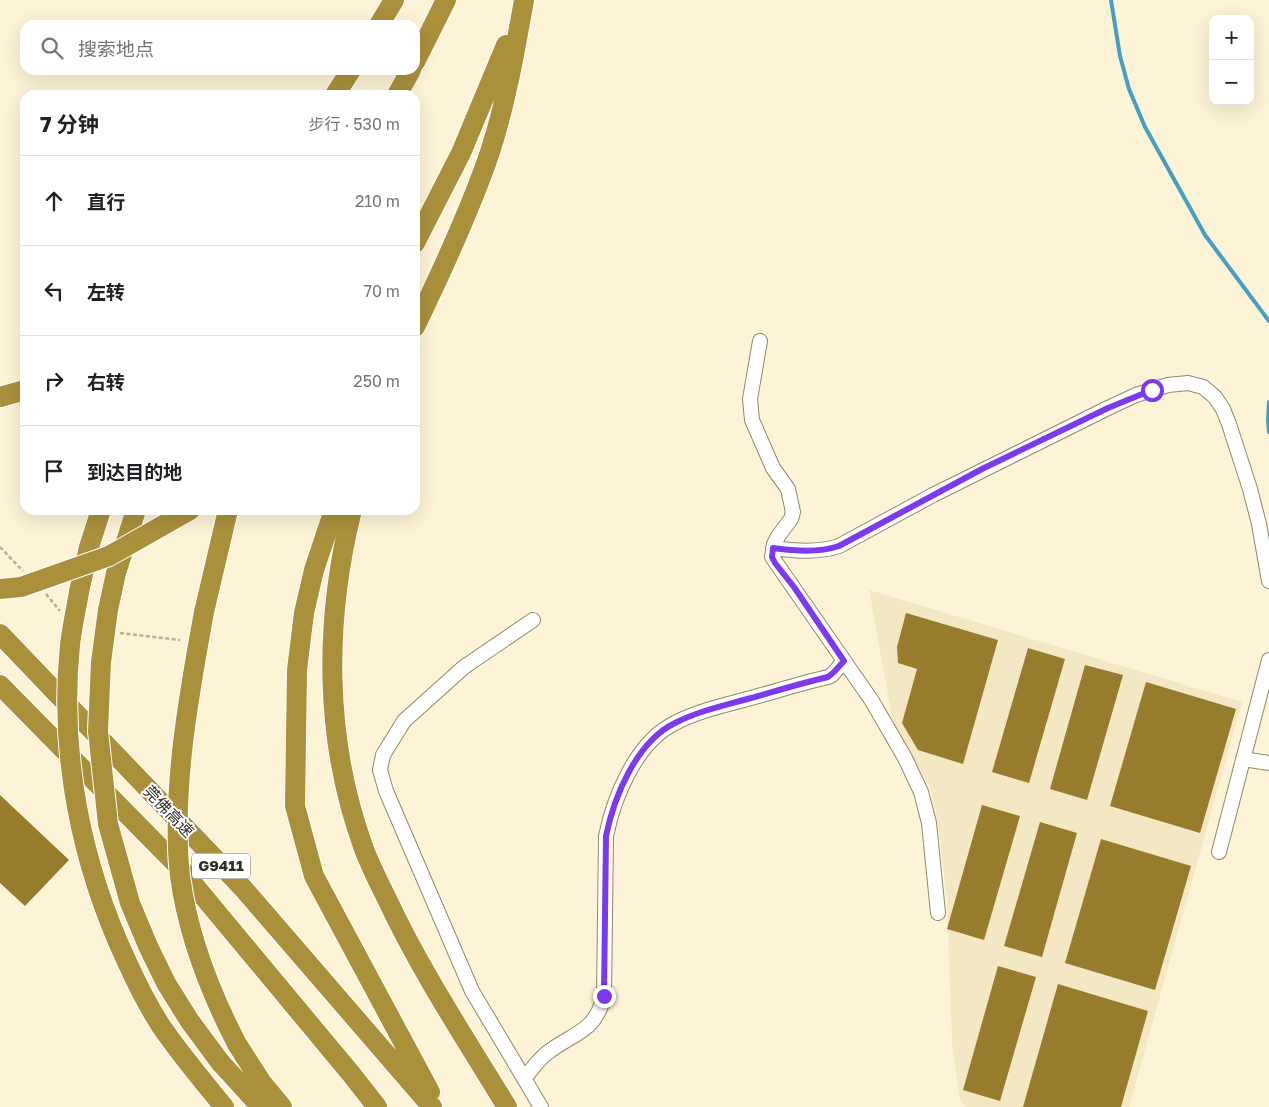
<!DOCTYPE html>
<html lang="zh">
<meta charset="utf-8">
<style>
:root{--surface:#fff;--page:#f2f2f2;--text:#202124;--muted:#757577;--line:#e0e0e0}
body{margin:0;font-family:"Golos Text","Noto Sans SC",sans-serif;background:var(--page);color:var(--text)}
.controls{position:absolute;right:15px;top:15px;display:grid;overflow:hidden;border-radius:10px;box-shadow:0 5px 20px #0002}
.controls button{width:45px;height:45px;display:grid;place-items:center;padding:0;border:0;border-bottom:1px solid var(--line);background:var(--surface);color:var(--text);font:25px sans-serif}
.stop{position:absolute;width:15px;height:15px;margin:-11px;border:4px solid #7c3aed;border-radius:50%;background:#fff}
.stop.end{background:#7c3aed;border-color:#fff;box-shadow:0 1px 5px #0008}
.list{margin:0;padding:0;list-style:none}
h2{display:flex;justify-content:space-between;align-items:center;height:65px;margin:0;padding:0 20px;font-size:21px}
h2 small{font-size:16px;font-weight:400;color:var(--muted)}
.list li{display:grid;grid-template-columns:32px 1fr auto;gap:15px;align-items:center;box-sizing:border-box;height:90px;padding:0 20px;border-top:1px solid var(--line)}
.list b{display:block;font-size:19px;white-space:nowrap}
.list em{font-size:16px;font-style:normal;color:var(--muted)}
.icon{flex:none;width:28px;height:28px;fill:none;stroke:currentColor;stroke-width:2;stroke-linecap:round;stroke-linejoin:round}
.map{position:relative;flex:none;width:1269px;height:1107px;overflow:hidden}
.search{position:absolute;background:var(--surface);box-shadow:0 5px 20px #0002;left:20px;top:20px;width:400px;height:55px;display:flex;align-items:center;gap:12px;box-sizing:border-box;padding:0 18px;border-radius:15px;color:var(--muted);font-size:19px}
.panel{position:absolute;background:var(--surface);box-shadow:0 5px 20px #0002;left:20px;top:90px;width:400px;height:425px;border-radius:15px}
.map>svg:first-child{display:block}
</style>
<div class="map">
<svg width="1269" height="1107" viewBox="0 0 1269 1107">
<rect width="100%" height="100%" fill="#fdf3d6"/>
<path fill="#f4e7c4" d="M869,590L1242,702L1129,1107H966L960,1100L952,1044L947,900L938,823L930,787L893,722Z"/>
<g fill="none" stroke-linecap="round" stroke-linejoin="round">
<path stroke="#449fc5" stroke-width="4" d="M1111,0L1120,56L1129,89L1145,127L1205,235L1269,321
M1269,402L1268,420L1269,432"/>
</g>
<path fill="#967c2c" d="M906,613L998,640L963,764L918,750L902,723L917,669L898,663L897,647Z
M1028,648L1065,659L1029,783L992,772Z
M1085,665L1123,675L1087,800L1050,789Z
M1146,682L1236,709L1200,833L1110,806Z
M0,795L69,860L25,906L0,883Z
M982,805L1020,816L984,940L947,929Z
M1040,822L1077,833L1042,957L1004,946Z
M1101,839L1191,866L1155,990L1065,963Z
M998,966L1036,977L1000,1101L963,1090Z
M1058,984L1148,1011L1121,1107H1023Z"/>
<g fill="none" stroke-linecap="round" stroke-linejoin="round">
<defs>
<path id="minor" d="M760,341L750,399L752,420L773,468L788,489L793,512L791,519L779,535L774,544L772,557L872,701L905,758L921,792L929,823L938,913
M773,548C795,551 818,553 839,546L933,495L1108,408L1136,395L1168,385L1188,383L1203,387L1215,397L1223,409L1229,424L1250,489L1259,524L1269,581
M533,620L464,667L404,721L383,755L380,770L386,791L472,991L541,1107
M1243,759L1269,763
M1219,852L1269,660
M524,1079C531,1070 538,1060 547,1053C574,1032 595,1033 604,996L606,836C614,797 636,742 675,723C697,711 723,706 747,699C774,692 801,683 828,677L832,675L844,661"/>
<path id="highway" d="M379,25L394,0
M415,62L446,0
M335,95L351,70
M397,95L411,70
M415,243L461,153L506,45
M415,327C442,271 470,211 490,152C506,103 515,51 524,0
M0,397L25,390
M334,510L314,570L304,613L297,670L295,806L314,876L430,1092
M352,510C324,622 324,740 364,849C370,865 378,881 386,897C420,970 465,1038 507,1107
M79,592L89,547L101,510
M108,610L116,573L136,510
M204,612L228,510
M0,634L242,887L432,1107
M0,685L179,867L352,1075L377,1107
M237,1044L262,1083L282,1107
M220,1062L261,1107"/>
</defs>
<use href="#minor" stroke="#91886d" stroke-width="16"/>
<use href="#highway" stroke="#fff" stroke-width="22"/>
<path stroke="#b6ae97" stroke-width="2.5" stroke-dasharray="4 2.5" stroke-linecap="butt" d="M0,547L23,571
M46,594L60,611
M120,633L180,640"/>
<use href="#minor" stroke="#fff" stroke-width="14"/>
<use href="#highway" stroke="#ab903c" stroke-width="20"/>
<defs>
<path id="highway-bridge" d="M0,589L21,587L109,556L190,510
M79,592C76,610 72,627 70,645C59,754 81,864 127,962C137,984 148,1006 161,1026C180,1054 203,1081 224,1107
M108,610L101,662L98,731L108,824L130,903L148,946L166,983L189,1020L220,1062
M204,612C189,694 171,792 180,876C188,936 209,990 237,1044"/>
</defs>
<use href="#highway-bridge" stroke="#fff" stroke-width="22" stroke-linecap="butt"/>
<use href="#highway-bridge" stroke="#ab903c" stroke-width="20"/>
</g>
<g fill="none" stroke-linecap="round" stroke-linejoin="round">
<path stroke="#7c3aed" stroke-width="6" d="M604,996L606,836C614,797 636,742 675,723C698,711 726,705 751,698C776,691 802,683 828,677L834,672L844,661L794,587L775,563L772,557L773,548C795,551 818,553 839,546L982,469L1108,408L1152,390"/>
</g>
<g text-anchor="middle" stroke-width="4" stroke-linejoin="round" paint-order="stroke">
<rect fill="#fff" stroke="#706d65" stroke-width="1" x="192" y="853.5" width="58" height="25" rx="4"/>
<g font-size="15" font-weight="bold" fill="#322e23">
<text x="221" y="871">G9411</text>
</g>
<g font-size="16" fill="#322e23" stroke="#fff">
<text transform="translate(169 811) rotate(46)" y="6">莞佛高速</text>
</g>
</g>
</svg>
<div class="controls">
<button>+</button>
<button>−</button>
</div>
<div class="stop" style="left:1152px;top:390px"></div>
<div class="stop end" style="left:604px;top:996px"></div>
<div class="search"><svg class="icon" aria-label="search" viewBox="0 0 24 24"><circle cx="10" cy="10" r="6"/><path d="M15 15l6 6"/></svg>搜索地点</div>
<section class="panel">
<h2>7 分钟<small>步行 · 530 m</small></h2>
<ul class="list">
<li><svg class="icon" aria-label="ahead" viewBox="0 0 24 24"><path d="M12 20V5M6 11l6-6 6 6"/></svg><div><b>直行</b></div><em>210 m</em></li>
<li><svg class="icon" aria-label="left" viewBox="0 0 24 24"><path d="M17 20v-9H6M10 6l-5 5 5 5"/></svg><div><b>左转</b></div><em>70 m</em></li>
<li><svg class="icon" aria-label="right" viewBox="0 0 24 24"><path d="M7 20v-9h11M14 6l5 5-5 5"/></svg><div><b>右转</b></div><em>250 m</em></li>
<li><svg class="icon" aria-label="arrive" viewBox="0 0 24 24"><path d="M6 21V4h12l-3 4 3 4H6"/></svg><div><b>到达目的地</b></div></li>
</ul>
</section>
</div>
